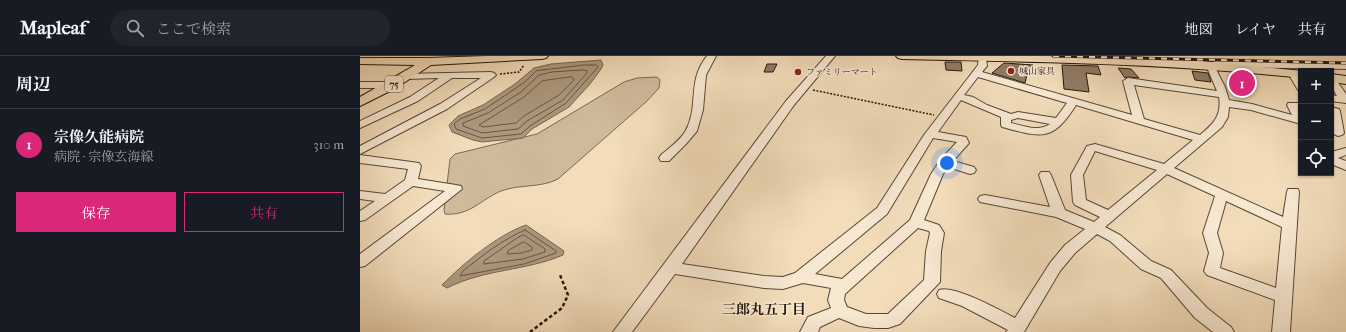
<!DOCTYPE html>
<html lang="ja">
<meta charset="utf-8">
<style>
:root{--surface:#171b24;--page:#20242c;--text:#f1f3f6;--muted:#9ea1a6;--line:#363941;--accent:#db2777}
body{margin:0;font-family:"IM FELL French Canon","Noto Serif JP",serif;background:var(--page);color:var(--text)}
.controls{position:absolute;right:12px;top:12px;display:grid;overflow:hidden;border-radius:0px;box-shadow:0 1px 3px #0004}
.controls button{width:36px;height:36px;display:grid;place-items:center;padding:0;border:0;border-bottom:1px solid var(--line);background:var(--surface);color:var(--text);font:20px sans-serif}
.you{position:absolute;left:587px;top:107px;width:14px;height:14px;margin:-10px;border:3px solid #fff;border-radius:50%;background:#1a73e8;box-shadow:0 0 0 6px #1a73e833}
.badge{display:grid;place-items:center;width:26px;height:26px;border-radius:50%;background:var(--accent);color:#fff;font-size:13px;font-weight:700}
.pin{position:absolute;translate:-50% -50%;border:2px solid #fff;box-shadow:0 1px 4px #0006}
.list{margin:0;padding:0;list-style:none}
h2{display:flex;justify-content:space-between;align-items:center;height:52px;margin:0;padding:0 16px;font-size:17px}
h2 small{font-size:13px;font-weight:400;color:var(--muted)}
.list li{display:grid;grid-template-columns:26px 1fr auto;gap:12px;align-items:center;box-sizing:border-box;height:72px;padding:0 16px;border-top:1px solid var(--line)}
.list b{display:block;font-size:15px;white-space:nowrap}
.list p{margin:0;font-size:13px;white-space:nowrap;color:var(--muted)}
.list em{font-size:13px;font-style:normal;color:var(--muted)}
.actions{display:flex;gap:8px;padding:12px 16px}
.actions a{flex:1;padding:9px 0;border:1px solid var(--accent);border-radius:0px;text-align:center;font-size:14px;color:var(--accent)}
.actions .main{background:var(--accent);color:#fff}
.icon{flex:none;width:22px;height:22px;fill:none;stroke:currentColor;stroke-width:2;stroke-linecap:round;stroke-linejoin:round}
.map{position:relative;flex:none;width:986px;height:276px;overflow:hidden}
header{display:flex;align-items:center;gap:24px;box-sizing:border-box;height:56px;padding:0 20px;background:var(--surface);border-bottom:1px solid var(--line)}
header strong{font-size:19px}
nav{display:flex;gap:22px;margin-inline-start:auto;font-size:14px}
.search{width:280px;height:36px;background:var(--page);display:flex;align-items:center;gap:10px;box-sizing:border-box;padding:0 14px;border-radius:22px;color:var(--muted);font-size:15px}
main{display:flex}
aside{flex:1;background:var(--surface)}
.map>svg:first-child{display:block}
</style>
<header>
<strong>Mapleaf</strong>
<div class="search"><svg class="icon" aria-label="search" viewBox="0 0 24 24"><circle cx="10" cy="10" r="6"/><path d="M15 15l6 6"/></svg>ここで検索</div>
<nav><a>地図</a><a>レイヤ</a><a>共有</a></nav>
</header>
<main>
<aside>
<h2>周辺<small></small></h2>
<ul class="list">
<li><span class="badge">1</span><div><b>宗像久能病院</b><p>病院 · 宗像玄海線</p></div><em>310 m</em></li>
</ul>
<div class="actions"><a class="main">保存</a><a>共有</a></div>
</aside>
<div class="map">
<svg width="986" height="276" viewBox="0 0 986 276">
<rect width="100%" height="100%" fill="#f2dcba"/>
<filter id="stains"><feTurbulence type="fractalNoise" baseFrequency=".005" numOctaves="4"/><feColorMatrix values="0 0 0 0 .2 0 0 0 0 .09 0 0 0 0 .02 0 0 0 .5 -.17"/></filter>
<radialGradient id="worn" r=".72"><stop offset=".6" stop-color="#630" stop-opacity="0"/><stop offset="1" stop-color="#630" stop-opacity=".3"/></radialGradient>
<path fill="#cfba9c" stroke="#7a6853" d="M297,21L300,24L299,32L287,45L198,123C181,132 160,128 141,135C120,144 110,160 85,158L84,154L90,103L95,98L177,78L264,26L277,22Z"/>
<path fill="#ac987e" stroke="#766450" d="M241,4L243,9L241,13L230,28L209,51L172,73L163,82L122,86L113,84L92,76L89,69L98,60L123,49L155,28L174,12L191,8Z
M166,169L204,195L203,199C166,215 124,213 87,232L82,229C105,206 136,180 166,169Z"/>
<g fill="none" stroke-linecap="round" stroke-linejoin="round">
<path stroke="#685644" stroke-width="1" d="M224,9H236L238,11L206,47L170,70L161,78L122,82L96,73L94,68L100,63L125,53L165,26L176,15Z
M224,14L227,15V17L203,44L167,65L158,73L122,77L103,70V67L128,57L161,36L179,19L192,16Z
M212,21L214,24L199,39L164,60L156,67L123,71L119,69L164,41L182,25Z
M165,174L196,195V197L164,208L100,220L103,215C123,199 142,184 165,174Z
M164,179L185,193V196L163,203L124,208V205L157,182Z
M164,186L172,191V194L161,197L147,198L148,195Z"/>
</g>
<path fill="#907c66" stroke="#25150a" d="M585,6H601L602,15L586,14Z
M644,7L673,9L668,14L665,27L632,17Z
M407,8H417L413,16H404Z
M702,9L738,10L741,19L726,17L729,36L704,33Z
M758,12L771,13L779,22L768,21L765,22Z
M832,15L848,17L851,26L835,24Z"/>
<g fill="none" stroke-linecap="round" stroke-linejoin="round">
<defs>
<path id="minor" d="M347,0H356L346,19L343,54L337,75L326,88L309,105H301L299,102L301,99C309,92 319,85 325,76C340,50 326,26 347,0Z
M466,0H475L434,49L322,208L404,220L423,221L435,217L517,152L564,79L618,9L619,0H624L626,2L627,10L622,16L772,59L763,25L768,22L857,35L846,9L847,7L861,4L986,7V13L855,11L865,31L869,44L892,48L932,59L927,49L928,47H941V53H939L941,56V68L891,54L869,51L868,61L862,71L814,112L923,161L927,136L928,133H938L939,136L930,276H912L915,244L847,219L844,215L849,197L843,177L855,140L807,118L745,171L760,179L791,205L811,214L847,252L871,271L874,276H853L835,262L801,222L781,213L750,185L737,178L715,197L700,215L664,276H646L648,274L602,250L579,242L577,238L579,234C595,229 639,254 655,262L690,207L705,189L725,173L696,161L620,146L618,143L620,140L625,139L690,151L679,119L681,116H689L691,119L705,154L734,166L740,161L715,149L713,146L711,119L727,90L735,88L804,108L833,84L716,49C692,87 681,81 642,71L641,69V61L601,44L578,76L606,81L609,87L593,105L614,111L616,114L614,117L610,118L588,111L583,118L564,164L579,169L584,177L581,195L580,226L540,268L528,272H514L499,270L479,262L460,271L458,276H440L448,261L471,252L468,244L471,232L443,227L423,233L404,232L315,218L272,276H253L426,45ZM618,21L707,47L696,62L658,56L651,58L627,49L613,41L604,39ZM774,29L859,41C862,60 853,68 840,79L784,63ZM658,62L690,68C679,76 664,70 651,67V64ZM573,82L597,86L581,103L571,118L550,164L482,223L455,218L527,158ZM735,95L797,114L748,154L726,144L723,119ZM866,145L922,171L916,232L860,212L863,197L857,177ZM558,172L569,175L570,177L566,195L564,224L528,258H506L487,251L484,244L485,238Z
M933,14L936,15L941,23V35L938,34L928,17Z
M131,16L134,17L136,19L134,21L87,53L0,98V90L80,48L121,22H92L58,45L0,72V65L50,41L79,22L46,23L43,22L41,20L43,18Z
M971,20L974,21L986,38V47L971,45V39L977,40L971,30Z
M0,26H32L37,29L32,32H0Z
M971,51L979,53L980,55L984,77L982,79L978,80L972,77Z
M986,92V99L978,102L986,105V114L971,108V96Z
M0,99L59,107L61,110L58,123L96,129L101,130L102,133L5,210L0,211V198L85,135L53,130L5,164L0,165V155L15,145L0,143V135L25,138L45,124L48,113L0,107Z"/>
<path id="major" d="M127,0H188L186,2L182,3L71,9L36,32L0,50V41L55,9L0,8V2H68Z
M536,0H742L842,5L943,15H941V22C808,7 675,6 542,3L538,2Z
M971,18L986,20V28L971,26Z"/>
</defs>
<use href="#minor" stroke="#584736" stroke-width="2"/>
<use href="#major" stroke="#25150a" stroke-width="2"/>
<path stroke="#25150a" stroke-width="1.5" stroke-dasharray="2 1.5" stroke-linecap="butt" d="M140,18L159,16L164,9
M453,34L574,59"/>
<path stroke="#25150a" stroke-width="2.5" stroke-dasharray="3.5 2.5" stroke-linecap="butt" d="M170,276L202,252L208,239L200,219"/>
<use href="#minor" fill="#f7e8d2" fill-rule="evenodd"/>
<use href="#major" fill="#f2dcba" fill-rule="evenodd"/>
<defs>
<path id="rail" d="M693,0L986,7"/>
</defs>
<use href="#rail" stroke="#25150a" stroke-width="3"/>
<use href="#rail" stroke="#f7e8d2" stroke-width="2" stroke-dasharray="6" stroke-linecap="butt"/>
</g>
<g fill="#8f2418" stroke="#f7e8d2" stroke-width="1.5">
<circle cx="651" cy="15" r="4"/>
<circle cx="438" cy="16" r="4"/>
</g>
<g text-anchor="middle" stroke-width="3" stroke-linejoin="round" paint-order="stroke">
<g font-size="9" fill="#25150a" stroke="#f7e8d2" text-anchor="start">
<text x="659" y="18">城山家具</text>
<text x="446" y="19">ファミリーマート</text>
</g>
<rect fill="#f7e8d2" stroke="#645446" stroke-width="1" x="25" y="20" width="18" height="16" rx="3"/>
<g font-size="10" font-weight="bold" fill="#25150a">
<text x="34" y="32">75</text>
</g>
<g font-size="14" font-weight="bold" fill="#25150a" stroke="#f7e8d2">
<text x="404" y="258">三郎丸五丁目</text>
</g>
</g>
<rect width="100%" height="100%" filter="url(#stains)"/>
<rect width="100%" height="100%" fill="url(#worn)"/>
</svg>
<div class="controls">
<button>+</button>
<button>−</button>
<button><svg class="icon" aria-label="locate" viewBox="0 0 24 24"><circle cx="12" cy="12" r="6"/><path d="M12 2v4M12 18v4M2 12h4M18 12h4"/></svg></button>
</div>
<div class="you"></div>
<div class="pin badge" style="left:882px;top:27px">1</div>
</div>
</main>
